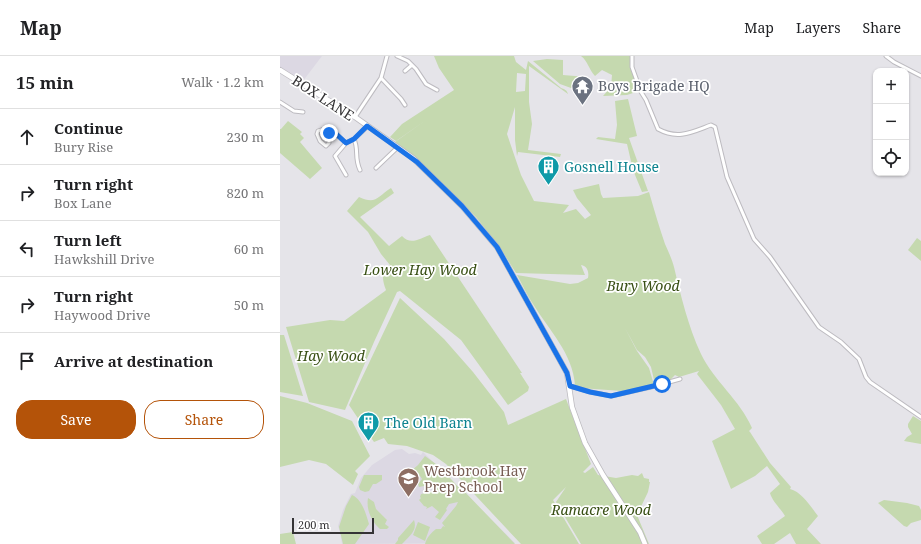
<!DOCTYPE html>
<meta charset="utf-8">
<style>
:root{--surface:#fff;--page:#f2f2f2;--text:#202124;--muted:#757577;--line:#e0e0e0;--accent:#b45309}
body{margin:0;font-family:"Noto Serif",serif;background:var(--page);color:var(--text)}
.controls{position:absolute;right:12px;top:12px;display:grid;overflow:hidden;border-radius:8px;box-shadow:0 1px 3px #0004}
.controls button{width:36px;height:36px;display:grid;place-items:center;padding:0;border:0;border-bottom:1px solid var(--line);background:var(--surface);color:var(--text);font:20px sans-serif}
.scale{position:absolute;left:12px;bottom:10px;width:82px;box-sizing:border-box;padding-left:4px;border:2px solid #343335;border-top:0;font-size:11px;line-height:14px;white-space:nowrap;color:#343335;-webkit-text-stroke:3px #fff;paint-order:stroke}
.stop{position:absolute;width:12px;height:12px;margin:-9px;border:3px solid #1a73e8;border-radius:50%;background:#fff}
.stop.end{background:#1a73e8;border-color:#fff;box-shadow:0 1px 4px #0008}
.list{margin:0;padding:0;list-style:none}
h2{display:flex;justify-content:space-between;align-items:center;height:52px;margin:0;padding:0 16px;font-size:17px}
h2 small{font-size:13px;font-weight:400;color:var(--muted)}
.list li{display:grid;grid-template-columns:26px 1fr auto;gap:12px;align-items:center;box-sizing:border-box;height:56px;padding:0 16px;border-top:1px solid var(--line)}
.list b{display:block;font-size:15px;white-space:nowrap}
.list p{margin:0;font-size:13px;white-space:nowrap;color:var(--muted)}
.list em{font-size:13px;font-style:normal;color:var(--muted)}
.actions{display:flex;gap:8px;padding:12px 16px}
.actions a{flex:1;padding:9px 0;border:1px solid var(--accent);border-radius:16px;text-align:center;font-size:14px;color:var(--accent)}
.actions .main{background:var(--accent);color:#fff}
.icon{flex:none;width:22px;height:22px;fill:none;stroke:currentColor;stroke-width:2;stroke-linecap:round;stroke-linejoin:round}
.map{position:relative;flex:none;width:641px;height:488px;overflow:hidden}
header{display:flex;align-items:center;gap:24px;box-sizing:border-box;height:56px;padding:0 20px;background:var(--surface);border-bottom:1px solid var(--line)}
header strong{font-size:19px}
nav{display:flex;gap:22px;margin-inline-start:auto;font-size:14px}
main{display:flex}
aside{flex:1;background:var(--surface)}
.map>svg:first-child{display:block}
</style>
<header>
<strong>Map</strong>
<nav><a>Map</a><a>Layers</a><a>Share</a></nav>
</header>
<main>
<aside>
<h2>15 min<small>Walk · 1.2 km</small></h2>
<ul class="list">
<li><svg class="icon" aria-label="ahead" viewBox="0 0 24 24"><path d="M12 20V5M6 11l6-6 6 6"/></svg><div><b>Continue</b><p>Bury Rise</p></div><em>230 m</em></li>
<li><svg class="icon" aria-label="right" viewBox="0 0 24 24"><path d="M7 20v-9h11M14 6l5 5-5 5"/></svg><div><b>Turn right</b><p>Box Lane</p></div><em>820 m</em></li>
<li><svg class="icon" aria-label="left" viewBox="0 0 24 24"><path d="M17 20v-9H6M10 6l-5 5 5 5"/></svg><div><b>Turn left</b><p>Hawkshill Drive</p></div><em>60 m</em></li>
<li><svg class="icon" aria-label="right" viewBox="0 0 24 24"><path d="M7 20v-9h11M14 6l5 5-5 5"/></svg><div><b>Turn right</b><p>Haywood Drive</p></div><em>50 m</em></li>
<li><svg class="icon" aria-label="arrive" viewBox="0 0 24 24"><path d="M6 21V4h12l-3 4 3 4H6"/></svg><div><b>Arrive at destination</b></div></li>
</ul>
<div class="actions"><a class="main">Save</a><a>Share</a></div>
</aside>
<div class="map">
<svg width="641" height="488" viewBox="0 0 641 488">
<rect width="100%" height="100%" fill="#e5e4e9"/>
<path fill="#dcd8e3" d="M0,0H42L23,25L0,11Z
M122,393L129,398L135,397L141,399L143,396L235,487L62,488L60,476L58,470L63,454L71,438L75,437L81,422L92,409L115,394Z"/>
<path fill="#c5d9af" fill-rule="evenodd" d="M154,0H234L236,6L246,14L248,5L280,31L281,32C284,33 287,34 288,38L249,10V46L252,68L248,94L281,98L280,101L238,96L237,100L235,84V51L227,78L241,119L254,145L289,149L283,157L296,153L305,163L311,159L297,142L293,134L319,128L321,138L323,142L358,140L369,136C374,153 379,171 385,188C388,195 392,203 394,211C401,240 408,270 421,298C434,325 460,344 472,372L469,375L470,376L490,407L511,431L510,433C522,436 531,451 538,460L527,473L541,488H516L510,477L494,488H482L477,480L505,460C501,453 492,445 490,437L500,428L487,410L475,420L451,433L432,385L455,373L441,349L417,318L419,315L399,321L395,319L390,324L375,328L371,311L365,301L357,294L345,272L357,295L369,312L374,329L342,335L300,332L295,329C293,298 269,274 253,248C247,239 242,228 237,219L290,228L298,227L308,222C309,217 308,210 301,209L305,219L236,217L221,193L196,161L140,106L115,86L146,64L116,85L110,81L122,68L174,34L159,12ZM237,17L246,18L245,35L236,36Z
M301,0H351V13L359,35L347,39L323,40L331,31L332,19L322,14L315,20C309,14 308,5 301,0Z
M267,3L283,4V19L307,21V31L302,30V28L301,30L296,29L291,32L280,28L253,5Z
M348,43L357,80L349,82L368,135L362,136L353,114L347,88L316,83L318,81L335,83L337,69L335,45Z
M8,65L22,76L20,78L24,82L20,86L42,112L30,123L0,97V73H1Z
M111,132L114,137L80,161L109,190L122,180C131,190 140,182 150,179L242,317H240L249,331L248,335L228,349L181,284L120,235L117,236L94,286L65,354L29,346L6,271L50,264L64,265L105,235L106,234C103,226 102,221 104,213L110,209L101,198L88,176L67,155L79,141C96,149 97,141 111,132Z
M637,182L641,185V205L628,194Z
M120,242L164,283L193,316L224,356L228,369L286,343L311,408L303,416L305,417L313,411L318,419L336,422L352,419L358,420L362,417L364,422L369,423V426H370L368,436L357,459L369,488H301L276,446L286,431L273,444L299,488H241L166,408L153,399L127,390L108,388L104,382L94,386L69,349Z
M0,279H4L23,340L0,336Z
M0,340L27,347L72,365L90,400L75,415L78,418L73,429L46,408L29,404L0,411Z
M633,360L641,365V388L624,385L627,381L632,378L628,371V368Z
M145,400L160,411L182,435L183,434L235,488H145C147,481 151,477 156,473H161L163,470L165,471L162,467L176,450L178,446L169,448L166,453L167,454L160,464L155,461L159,456L152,450L146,453L147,451L144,450L139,444L141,442L140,441L141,438L155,435L154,428L139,431L138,428L142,423L140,420L130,416L138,409Z
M84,419H102V424L96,428H93L89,435L85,436L80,434L79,431Z
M72,439C82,443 86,458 89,468L75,488H63L59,471L66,450Z
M88,442L94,446L96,453L107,464L105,468L109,471L107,473H100C91,465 86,453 88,442Z
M604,444L627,447L639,450L641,454V464L631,467L627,471L624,470L598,447Z
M134,464C138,475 128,481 122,488H115L118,484V482Z
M138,466L150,471L145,485L133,479Z
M13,476L16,488H0V478Z"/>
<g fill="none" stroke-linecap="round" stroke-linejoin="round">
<defs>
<path id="minor" d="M117,0L128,5L136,13L146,28L157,34
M352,0V11L361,36L366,44L378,73C398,84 412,76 431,69L435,71L447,121L474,183L490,201L539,271L561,286L579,303L586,321L590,326L641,361
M606,0L614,6L641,20
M125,15L132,9
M101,22L121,43L125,49
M0,46L14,55L23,56
M75,61L101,22L107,0
M49,77V87L46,90L40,85L37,78L38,75L44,73L49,77L54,76L66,87
M74,83C79,94 74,101 80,114
M96,112L118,91
M66,119L55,100L66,87L74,83L87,71
M290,330L311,336L331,340L371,331L400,323"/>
<path id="secondary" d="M0,14L75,61L133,102L182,150L217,191L287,317L292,351L305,387L323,419L360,476L365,488"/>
</defs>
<use href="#minor" stroke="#bdbbc0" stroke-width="5"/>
<use href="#secondary" stroke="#bdbbc0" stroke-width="6"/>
<use href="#minor" stroke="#fff" stroke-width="3"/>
<use href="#secondary" stroke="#fff" stroke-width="4.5"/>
</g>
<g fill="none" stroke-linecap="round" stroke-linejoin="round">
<path stroke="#1a73e8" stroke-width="5" d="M49,77L54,76L66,87L74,83L87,70L137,106L182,150L217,191L287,317L290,330L310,336L331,340L382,328"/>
</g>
<defs>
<symbol id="temple-pin" viewBox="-11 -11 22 30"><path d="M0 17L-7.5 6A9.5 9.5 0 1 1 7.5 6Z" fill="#6b7280" stroke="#fff"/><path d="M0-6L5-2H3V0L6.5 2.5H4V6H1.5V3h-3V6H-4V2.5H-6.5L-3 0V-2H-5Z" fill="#fff"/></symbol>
<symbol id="building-pin" viewBox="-11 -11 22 30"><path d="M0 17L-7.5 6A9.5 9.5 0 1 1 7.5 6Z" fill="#0f9aa8" stroke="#fff"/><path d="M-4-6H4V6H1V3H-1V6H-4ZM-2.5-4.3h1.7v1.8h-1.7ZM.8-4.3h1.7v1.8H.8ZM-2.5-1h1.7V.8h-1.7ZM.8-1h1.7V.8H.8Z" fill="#fff"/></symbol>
<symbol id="school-pin" viewBox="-11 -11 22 30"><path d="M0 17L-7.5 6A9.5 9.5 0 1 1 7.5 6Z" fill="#8d6e63" stroke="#fff"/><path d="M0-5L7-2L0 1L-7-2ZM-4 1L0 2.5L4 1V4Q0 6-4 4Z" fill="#fff"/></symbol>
</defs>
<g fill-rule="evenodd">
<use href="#temple-pin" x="290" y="18" width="25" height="34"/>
<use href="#building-pin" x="256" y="98" width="25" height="34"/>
<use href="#building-pin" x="76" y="354" width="25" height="34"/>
<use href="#school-pin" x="116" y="410" width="25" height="34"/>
</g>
<g text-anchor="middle" stroke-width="3.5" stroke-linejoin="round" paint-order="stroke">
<g font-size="14" fill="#5b616d" stroke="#fff" text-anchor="start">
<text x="318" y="35">Boys Brigade HQ</text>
</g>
<g font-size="14" fill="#343335" stroke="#fff">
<text transform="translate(43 42) rotate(33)" y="5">BOX LANE</text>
</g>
<g font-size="14" fill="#0d838f" stroke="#fff" text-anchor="start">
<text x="284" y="116">Gosnell House</text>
<text x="104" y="372">The Old Barn</text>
</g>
<g font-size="14" font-style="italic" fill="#384f14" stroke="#fff">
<text x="140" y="219">Lower Hay Wood</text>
<text x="363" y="235">Bury Wood</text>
<text x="51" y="305">Hay Wood</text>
<text x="321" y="459">Ramacre Wood</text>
</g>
<g font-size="14" fill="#785e54" stroke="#fff" text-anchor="start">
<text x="144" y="420">Westbrook Hay<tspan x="144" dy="16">Prep School</tspan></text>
</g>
</g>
</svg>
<div class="controls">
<button>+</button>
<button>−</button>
<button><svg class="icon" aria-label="locate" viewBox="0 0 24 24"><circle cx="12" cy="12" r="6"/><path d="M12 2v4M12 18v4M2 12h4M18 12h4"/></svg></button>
</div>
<div class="scale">200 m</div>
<div class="stop" style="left:382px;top:328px"></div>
<div class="stop end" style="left:49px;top:77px"></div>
</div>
</main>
